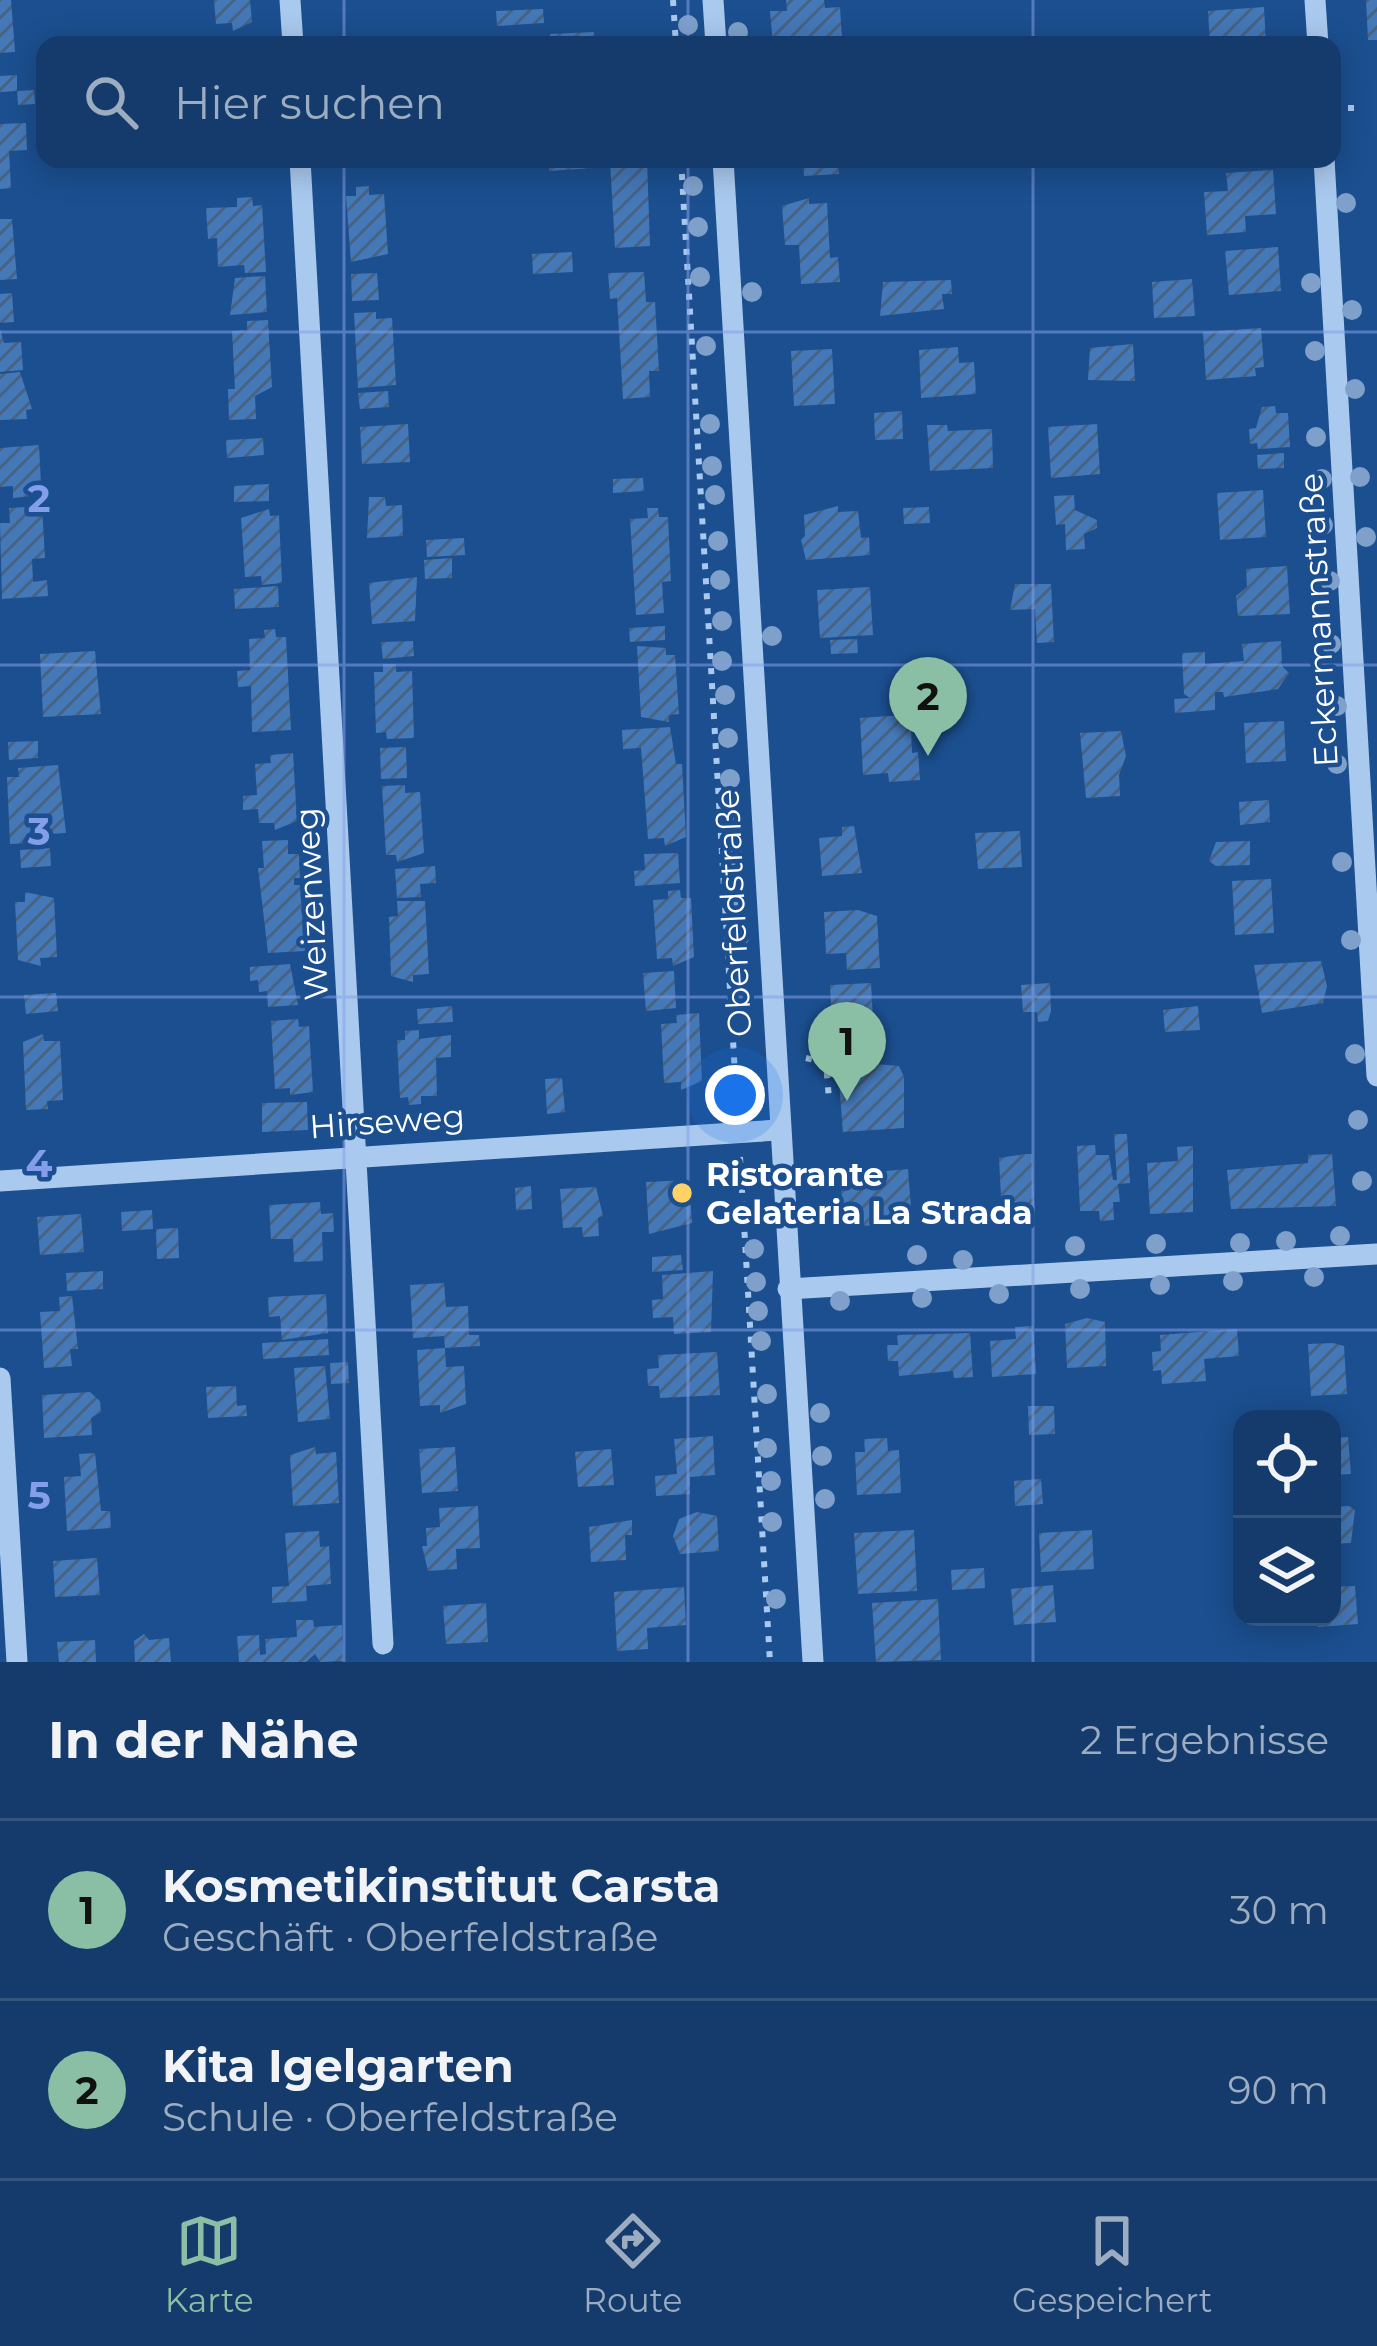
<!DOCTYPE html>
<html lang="de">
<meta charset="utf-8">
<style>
:root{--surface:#143b6b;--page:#1d4271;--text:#f1f3f6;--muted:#9dadc1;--line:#33557e;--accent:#8abfa5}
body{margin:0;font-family:Montserrat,sans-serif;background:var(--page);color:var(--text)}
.controls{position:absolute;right:36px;bottom:36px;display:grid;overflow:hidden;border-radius:24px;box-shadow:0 6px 30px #0003}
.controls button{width:108px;height:108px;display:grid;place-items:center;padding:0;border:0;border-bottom:3px solid var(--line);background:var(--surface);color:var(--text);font:60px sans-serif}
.you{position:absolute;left:735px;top:1095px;width:42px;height:42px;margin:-30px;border:9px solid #fff;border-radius:50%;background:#1a73e8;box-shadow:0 0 0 18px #1a73e833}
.badge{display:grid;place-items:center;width:78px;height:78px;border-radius:50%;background:var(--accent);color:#111;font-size:39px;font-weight:700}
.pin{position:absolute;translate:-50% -99px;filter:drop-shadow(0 3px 6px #0008)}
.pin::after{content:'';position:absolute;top:63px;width:42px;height:36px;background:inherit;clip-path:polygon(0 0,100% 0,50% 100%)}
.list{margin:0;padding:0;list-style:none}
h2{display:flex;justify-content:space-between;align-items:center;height:156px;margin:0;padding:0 48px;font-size:51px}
h2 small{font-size:39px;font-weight:400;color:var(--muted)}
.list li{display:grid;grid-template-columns:78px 1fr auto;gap:36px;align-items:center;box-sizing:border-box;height:180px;padding:0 48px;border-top:3px solid var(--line)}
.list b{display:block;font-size:45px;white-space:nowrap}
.list p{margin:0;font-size:39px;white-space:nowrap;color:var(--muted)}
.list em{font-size:39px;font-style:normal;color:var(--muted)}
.icon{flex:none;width:66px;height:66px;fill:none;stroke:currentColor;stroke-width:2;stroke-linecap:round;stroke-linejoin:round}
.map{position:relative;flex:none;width:1377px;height:1662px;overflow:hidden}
.search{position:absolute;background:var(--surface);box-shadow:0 6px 30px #0003;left:36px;right:36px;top:36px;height:132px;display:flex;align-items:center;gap:30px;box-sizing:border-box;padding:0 42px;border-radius:24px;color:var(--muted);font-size:45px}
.sheet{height:516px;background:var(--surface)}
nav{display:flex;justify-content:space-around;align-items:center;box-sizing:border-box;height:168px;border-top:3px solid var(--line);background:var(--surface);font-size:33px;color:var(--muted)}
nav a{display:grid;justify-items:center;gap:6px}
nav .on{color:var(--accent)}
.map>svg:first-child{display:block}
</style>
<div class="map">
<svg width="1377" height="1662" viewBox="0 0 1377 1662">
<defs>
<pattern id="building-hatch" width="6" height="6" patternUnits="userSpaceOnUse" patternTransform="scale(3)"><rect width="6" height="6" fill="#4478b7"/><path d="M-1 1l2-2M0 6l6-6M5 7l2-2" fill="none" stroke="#486282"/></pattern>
</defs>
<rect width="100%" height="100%" fill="#1b4f8f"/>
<path fill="url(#building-hatch)" d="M0,0H11L15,52L0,53Z
M214,0H250L252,22L233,31L232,23L216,24Z
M786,0H824L825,8L840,7L842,38L848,45H773L770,11H787Z
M1366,0H1377V40H1368Z
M1264,7L1266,45H1210L1208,11Z
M543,9L544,23L497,26L496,11Z
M594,32L595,45H550V34Z
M17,75V91L34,90L35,104L18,105L17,91L0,92V76Z
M26,123L27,150L9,151L11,188L0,189V124Z
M549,159H593L594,168L549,171Z
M647,159L650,246L615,248L610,161Z
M803,159H838L839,174L804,176Z
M1273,170L1276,214L1245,216L1246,232L1207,235L1204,192L1228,191L1226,173Z
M369,186V195L384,194L388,254L351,262L346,196H356V187Z
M252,197L253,206L262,205L266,272L245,273L244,265L218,267L217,238L208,239L206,208L237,207V198Z
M809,198V204L827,203L830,258L838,257L840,282L801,284L799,245H785L782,206Z
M0,219H12L17,279L0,280Z
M1278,247L1281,291L1229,295L1225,251Z
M572,252L573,272L533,274L532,254Z
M644,272L646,302H655L659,371H649L650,397L623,399L617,298L610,299L608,273Z
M377,273L379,300L352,301L351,274Z
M265,276L267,312L230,315L235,278Z
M1192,279L1195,316L1154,318L1152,282Z
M951,280L952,294H942L944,309L880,316L883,282Z
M12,293L14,322L0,323V294Z
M376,312V319L392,318L396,385L358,388L354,313Z
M268,320L272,387L255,396L256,419L229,420L228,389H235L232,331L247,330V321Z
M1261,328L1264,367L1255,368L1256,376L1206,380L1203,332Z
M0,329L4,343L21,342L23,370L0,372Z
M1133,344L1135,381L1088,380L1090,348Z
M958,347L959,363L974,362L976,394L921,398L919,350Z
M832,349L835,404L794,406L791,351Z
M20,372L32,409L26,410L27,419L0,420V374Z
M388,391L389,407L360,409L358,393Z
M1275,406L1276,413H1288L1290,447L1258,449L1257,443L1250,444L1249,429L1256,428L1262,407Z
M902,411L903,439L875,440L874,413Z
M408,424L410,462L362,464L360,427Z
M1097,424L1100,474L1051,478L1048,427Z
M927,425H947L948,431L992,429L993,468L930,471Z
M263,438L264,455L227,458L226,440Z
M39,445L41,484L31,485L32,496L13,498V486L0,487V448Z
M1284,453V468L1258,469L1257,455Z
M643,478L644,491L613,493V479Z
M269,484V501L234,502V486Z
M1263,490L1266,537L1220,540L1217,493Z
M1074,495L1075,510L1097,520V528L1084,534L1085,549L1066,550L1065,524L1056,525L1054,496Z
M369,497H385L386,506L402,505L403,536L367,538Z
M42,506L45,558L32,559L33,582L47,580L48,596L2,599L0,523H10L9,508Z
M838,506V512L858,511L861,538L869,537L870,555L806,560L801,540L805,536L804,515Z
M929,507L930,523L904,524L903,508Z
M647,508H658L659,517H668L671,581L662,582L664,613L636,615L630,519L648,518Z
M269,509L270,516L279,515L282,583L262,585L261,576L245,577L241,518Z
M464,538L465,555L427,557L426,540Z
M452,558V578L425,579L424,560Z
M1287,566L1290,614L1238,616L1236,596L1247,587L1246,569Z
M417,577L415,621L372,624L369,583Z
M1015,584H1051L1054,642L1037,643L1035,609L1010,610Z
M278,586L279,607L235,609L234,589Z
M870,587L873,635L820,638L817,590Z
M665,626V640L630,642L629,628Z
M275,629L276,637H286L291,730L252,732L251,686L238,687L237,671L250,670L249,639L265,638L264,630Z
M857,639L858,653L831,654L830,640Z
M413,641L414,656L383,659L381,642Z
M1281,641L1282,666L1289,673L1278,689L1224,697L1223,692H1215V710L1175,713L1174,699L1190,698L1184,694L1182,653L1205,652V664L1244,661L1242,644Z
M637,646L666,648V655H675L679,714L669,715V722L641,717Z
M95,651L101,714L43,717L40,654Z
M383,664H396V672L412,671L414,738L387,739L386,732L376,733L374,672H383Z
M903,715L904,725H911L912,753L918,752L920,780L889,782L888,773L863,775L860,718Z
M1284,721L1286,761L1246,763L1244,723Z
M670,727L676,764H682L686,837L665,846L664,838L648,839L641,748L623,749L622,730Z
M1121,731L1126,756L1119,775L1120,796L1086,798L1080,733Z
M38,741V758L9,760L8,742Z
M406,747L407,778L381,779L380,748Z
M293,753L297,821L275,830L274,823H259L258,809L243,810V796L257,795L255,764L271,763L270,755Z
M58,765L66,833L33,835V843L10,844L7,777H19L18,768Z
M405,785V793L420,792L424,853L397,862L396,855H386L382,786Z
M1269,800L1270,822L1240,825L1239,802Z
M854,826L862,873L822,876L819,838L842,836V827Z
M1020,831L1022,867L978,869L975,833Z
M288,840V854H299L300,878H294V885H300L305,951L268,953L258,868H264L262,841Z
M1250,841V865L1216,866L1209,861L1216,842Z
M50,848L51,866L21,868L20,850Z
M678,853L680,883L635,886L634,871L645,870L644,854Z
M435,866L436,883L420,884L421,897L397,898L395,869Z
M1271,879L1274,933L1235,935L1232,881Z
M680,890L681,898H691L694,957L673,966L672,958L657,959L653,900L668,899V891Z
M25,892L54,898L57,957L40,958L41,966L18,960L15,902H25Z
M397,901H425L429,974L413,975V982L391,976L389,917L398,916Z
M858,910L877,916L880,968L847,970L846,953L826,954L824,912Z
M1321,961L1327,986L1323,1003L1262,1013L1254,965Z
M290,964L298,1005L268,1007L267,991L259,992L258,980L250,981V967Z
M674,971L676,1008L646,1011L643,973Z
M871,983L873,1020L832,1023L830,985Z
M1050,983L1051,1011L1048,1021L1038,1022L1037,1012H1023L1021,985Z
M56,993L58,1011L26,1014L24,995Z
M452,1006L453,1022L418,1024L417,1009Z
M1198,1006L1200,1030L1165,1032L1163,1010Z
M699,1013L702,1081L681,1090V1082L664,1083L661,1024L677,1023L676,1015Z
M298,1019L299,1027L309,1026L313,1092L290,1095V1088L275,1089L271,1021Z
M419,1030V1039L451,1035V1057L436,1058L437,1096H421V1104L409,1105L408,1097L400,1098L397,1040H405V1031Z
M43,1034L44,1041H60L63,1100L47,1101L48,1109L26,1110L23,1042Z
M875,1064L899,1066L904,1077V1128L843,1132L838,1070Z
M562,1078L565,1112L547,1114L545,1079Z
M307,1102L308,1130L262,1132V1103Z
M1114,1134H1127L1130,1183L1118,1184L1120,1202H1113L1114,1220L1100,1221L1099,1211H1080L1077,1146L1095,1145L1096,1155H1109L1113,1180H1117Z
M1193,1146V1212L1150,1214L1147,1163L1178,1161L1177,1147Z
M1025,1154H1032L1035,1219L1002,1217L999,1158Z
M1332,1154L1336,1206L1231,1209L1227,1170L1308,1163V1155Z
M908,1169L912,1219L885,1221L886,1227L844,1224L840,1175Z
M689,1180L692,1223L649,1234L646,1182Z
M531,1186L532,1209L516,1210L515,1188Z
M596,1187L603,1216L598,1218L599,1236L583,1237L582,1227L563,1228L560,1189Z
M320,1202L321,1214L333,1213L334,1232H322L323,1261L294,1262L293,1239H271L269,1205Z
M152,1210L153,1229L122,1231L121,1212Z
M81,1214L84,1252L40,1255L37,1217Z
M178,1228L179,1258L157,1259L156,1229Z
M681,1255L683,1270L652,1272V1257Z
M103,1271V1289L67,1291L66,1273Z
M713,1271L711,1332L674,1334L673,1317L653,1318L652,1300L663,1299L662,1275Z
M444,1283L446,1307L468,1306L469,1335H479L480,1346L445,1348L444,1336L413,1338L410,1285Z
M326,1294L328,1333L282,1340L280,1316L269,1317L268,1297Z
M72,1296L78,1349H70L72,1366L44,1368L40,1312L60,1311L59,1297Z
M1087,1318L1105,1322L1106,1366L1067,1368L1065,1324Z
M1033,1326L1036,1374L992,1377L990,1341L1016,1339L1015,1327Z
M1237,1329L1239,1356L1204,1359L1206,1381L1162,1384L1161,1370L1153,1371L1152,1352L1161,1351L1160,1335Z
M970,1333L973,1377L954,1378L953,1371L899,1376L898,1361H888L887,1345H898L897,1335Z
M328,1339L329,1355L263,1359L262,1343Z
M1333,1343L1344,1346L1347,1394L1311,1396L1308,1344Z
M445,1348L446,1367L464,1366L466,1404L440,1413V1405L420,1406L417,1350Z
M717,1352L720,1395L660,1398L659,1386H648L647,1369L659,1368L658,1355Z
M348,1362L349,1383L331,1384L330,1363Z
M325,1366L330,1419L298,1422L294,1368Z
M236,1386L237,1406L246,1405L247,1416L208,1418L206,1387Z
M90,1392L100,1401L101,1412L91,1418L92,1435L44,1438L42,1395Z
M1028,1406H1054L1055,1434L1029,1435Z
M713,1436L715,1475L690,1477V1494L656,1496L655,1476L677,1474L674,1439Z
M1348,1437L1351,1474L1332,1475V1438Z
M887,1438L888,1451L899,1450L901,1493L857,1495L855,1452H865L864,1439Z
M315,1447L316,1454L336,1452L339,1503L293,1506L290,1455Z
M455,1447L458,1491L422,1493L419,1449Z
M611,1449L614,1485L578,1487L575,1452Z
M95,1453L101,1511H110L111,1528L67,1531L64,1477L81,1476L79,1454Z
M1041,1479L1043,1504L1015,1506L1014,1481Z
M478,1506L480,1548L456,1549L457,1569L428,1571L422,1546H427L426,1528L440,1527L439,1508Z
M1349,1506L1355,1510L1351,1543L1332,1544V1507Z
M697,1512L717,1516L719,1551L680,1554L673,1536L679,1519Z
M632,1520V1535H625L626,1560L591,1562L589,1527Z
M914,1530L917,1591L858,1594L854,1533Z
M1092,1530L1094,1569L1041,1572L1039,1533Z
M319,1531L320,1547L329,1546L331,1584L306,1586L307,1601L272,1603V1587L289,1586L285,1533Z
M97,1558L100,1595L55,1597L53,1561Z
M984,1568L985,1588L952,1590L951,1570Z
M1053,1585L1056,1622L1014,1625L1011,1589Z
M1355,1586L1358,1624L1318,1627V1621L1309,1622V1617H1332V1587Z
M684,1587L686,1625L647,1628L648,1649L617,1651L614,1592Z
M938,1599L941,1660L876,1662L872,1603Z
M486,1603L488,1642L446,1644L443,1606Z
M296,1620H313L314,1627L342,1625L343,1661L320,1662L315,1654L306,1662H239L237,1636L259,1635L260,1655L266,1654L265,1639L297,1637Z
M144,1634L149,1640L169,1638L171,1662H135L134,1641Z
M95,1640L96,1662H59L57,1642Z"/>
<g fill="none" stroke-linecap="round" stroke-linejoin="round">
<path stroke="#a9c9ee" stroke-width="6" stroke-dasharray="6 9" stroke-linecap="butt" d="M673,0L676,45
M1348,108H1355
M681,159L737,1108
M806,1058L826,1063L829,1099
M826,1063L868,1060
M740,1157L770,1662"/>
<path stroke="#a9c9ee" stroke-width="21" d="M290,0L293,45
M713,0L716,45
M1315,0L1318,45
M300,159L383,1644
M723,159L813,1662
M1324,159L1377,1076
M0,1181L778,1130
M788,1289L1377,1254
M0,1378L17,1662"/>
</g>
<g fill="#7ea0ca">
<circle cx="688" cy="25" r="10"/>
<circle cx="738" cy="32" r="10"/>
<circle cx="693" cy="186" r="10"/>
<circle cx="1346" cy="203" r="10"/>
<circle cx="698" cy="227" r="10"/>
<circle cx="700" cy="277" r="10"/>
<circle cx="1311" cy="283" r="10"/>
<circle cx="752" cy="292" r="10"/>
<circle cx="1352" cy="310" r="10"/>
<circle cx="706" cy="346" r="10"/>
<circle cx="1315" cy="351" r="10"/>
<circle cx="1355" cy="389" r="10"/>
<circle cx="710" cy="424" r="10"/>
<circle cx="1316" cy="437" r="10"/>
<circle cx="712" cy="466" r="10"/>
<circle cx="1360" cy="477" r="10"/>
<circle cx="1322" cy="479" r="10"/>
<circle cx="715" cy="495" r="10"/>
<circle cx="1323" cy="525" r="10"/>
<circle cx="1366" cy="537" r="10"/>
<circle cx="718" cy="541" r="10"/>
<circle cx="720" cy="580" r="10"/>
<circle cx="1330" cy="581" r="10"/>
<circle cx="722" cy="621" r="10"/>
<circle cx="772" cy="636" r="10"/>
<circle cx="1331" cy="644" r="10"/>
<circle cx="722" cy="661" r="10"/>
<circle cx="725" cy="695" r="10"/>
<circle cx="1337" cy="706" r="10"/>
<circle cx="728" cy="738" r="10"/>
<circle cx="1337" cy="764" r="10"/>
<circle cx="730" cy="779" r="10"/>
<circle cx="731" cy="818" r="10"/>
<circle cx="734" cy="858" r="10"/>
<circle cx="1342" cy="862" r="10"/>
<circle cx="735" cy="896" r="10"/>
<circle cx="739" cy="937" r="10"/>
<circle cx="1351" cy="940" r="10"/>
<circle cx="741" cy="976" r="10"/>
<circle cx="1355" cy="1054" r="10"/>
<circle cx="1358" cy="1120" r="10"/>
<circle cx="1362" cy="1181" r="10"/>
<circle cx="1340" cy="1236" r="10"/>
<circle cx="1286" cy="1241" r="10"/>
<circle cx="1240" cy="1243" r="10"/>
<circle cx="1156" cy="1244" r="10"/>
<circle cx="1075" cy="1246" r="10"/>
<circle cx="754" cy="1249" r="10"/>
<circle cx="917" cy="1255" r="10"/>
<circle cx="963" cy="1260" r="10"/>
<circle cx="1314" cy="1277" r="10"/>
<circle cx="1233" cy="1281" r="10"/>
<circle cx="756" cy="1282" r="10"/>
<circle cx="1160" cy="1285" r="10"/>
<circle cx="1080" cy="1289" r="10"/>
<circle cx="999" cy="1294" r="10"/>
<circle cx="922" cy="1298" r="10"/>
<circle cx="840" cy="1301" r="10"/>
<circle cx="758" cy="1311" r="10"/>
<circle cx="761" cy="1341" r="10"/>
<circle cx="767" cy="1394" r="10"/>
<circle cx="820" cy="1413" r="10"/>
<circle cx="767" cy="1448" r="10"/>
<circle cx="822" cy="1456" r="10"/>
<circle cx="771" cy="1481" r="10"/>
<circle cx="825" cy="1499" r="10"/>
<circle cx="772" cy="1522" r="10"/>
<circle cx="776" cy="1599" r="10"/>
</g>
<path fill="none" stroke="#839eea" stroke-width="3" stroke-opacity="0.55" d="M344,0V45M688,0V45M1033,0V45M344,159V1662M688,159V1662M1033,159V1662M0,332H1377M0,665H1377M0,997H1377M0,1330H1377"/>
<circle fill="#ffd166" stroke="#1b4f8f" stroke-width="4.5" cx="682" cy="1193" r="12"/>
<g text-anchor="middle" stroke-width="9" stroke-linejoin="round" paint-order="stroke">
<g font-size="33" fill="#fff" stroke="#1b4f8f">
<text transform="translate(1318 620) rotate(-93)" y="12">Eckermannstraße</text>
<text transform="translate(311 904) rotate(-93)" y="12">Weizenweg</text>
<text transform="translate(733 913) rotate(-93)" y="12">Oberfeldstraße</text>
<text transform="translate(387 1121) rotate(-4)" y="12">Hirseweg</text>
</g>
<g font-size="33" font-weight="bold" fill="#fff" stroke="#1b4f8f" text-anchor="start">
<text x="706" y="1186">Ristorante<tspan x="706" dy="38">Gelateria La Strada</tspan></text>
</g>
</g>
<g font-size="39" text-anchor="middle" font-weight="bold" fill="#839eea" stroke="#1b4f8f" stroke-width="9" stroke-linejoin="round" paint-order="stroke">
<text x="39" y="512">2</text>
<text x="39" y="845">3</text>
<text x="39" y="1177">4</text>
<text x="39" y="1509">5</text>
</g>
</svg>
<div class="controls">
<button><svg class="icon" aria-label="locate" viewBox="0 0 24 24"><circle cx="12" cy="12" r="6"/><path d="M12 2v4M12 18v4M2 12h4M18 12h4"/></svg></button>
<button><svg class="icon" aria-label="layers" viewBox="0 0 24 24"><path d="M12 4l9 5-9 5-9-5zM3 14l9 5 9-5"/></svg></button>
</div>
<div class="you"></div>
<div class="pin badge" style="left:847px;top:1101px">1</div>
<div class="pin badge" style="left:928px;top:756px">2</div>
<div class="search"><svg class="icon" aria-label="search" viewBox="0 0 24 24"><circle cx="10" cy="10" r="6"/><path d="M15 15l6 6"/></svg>Hier suchen</div>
</div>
<section class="sheet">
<h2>In der Nähe<small>2 Ergebnisse</small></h2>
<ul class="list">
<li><span class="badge">1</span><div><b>Kosmetikinstitut Carsta</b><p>Geschäft · Oberfeldstraße</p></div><em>30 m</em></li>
<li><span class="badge">2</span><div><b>Kita Igelgarten</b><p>Schule · Oberfeldstraße</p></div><em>90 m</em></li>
</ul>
</section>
<nav>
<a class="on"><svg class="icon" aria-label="map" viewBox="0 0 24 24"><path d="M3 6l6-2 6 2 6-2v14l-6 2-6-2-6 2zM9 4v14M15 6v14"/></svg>Karte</a>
<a><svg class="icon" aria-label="directions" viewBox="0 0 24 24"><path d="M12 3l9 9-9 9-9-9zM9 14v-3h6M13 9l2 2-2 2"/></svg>Route</a>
<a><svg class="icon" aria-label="saved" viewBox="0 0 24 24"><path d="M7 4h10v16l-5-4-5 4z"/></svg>Gespeichert</a>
</nav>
